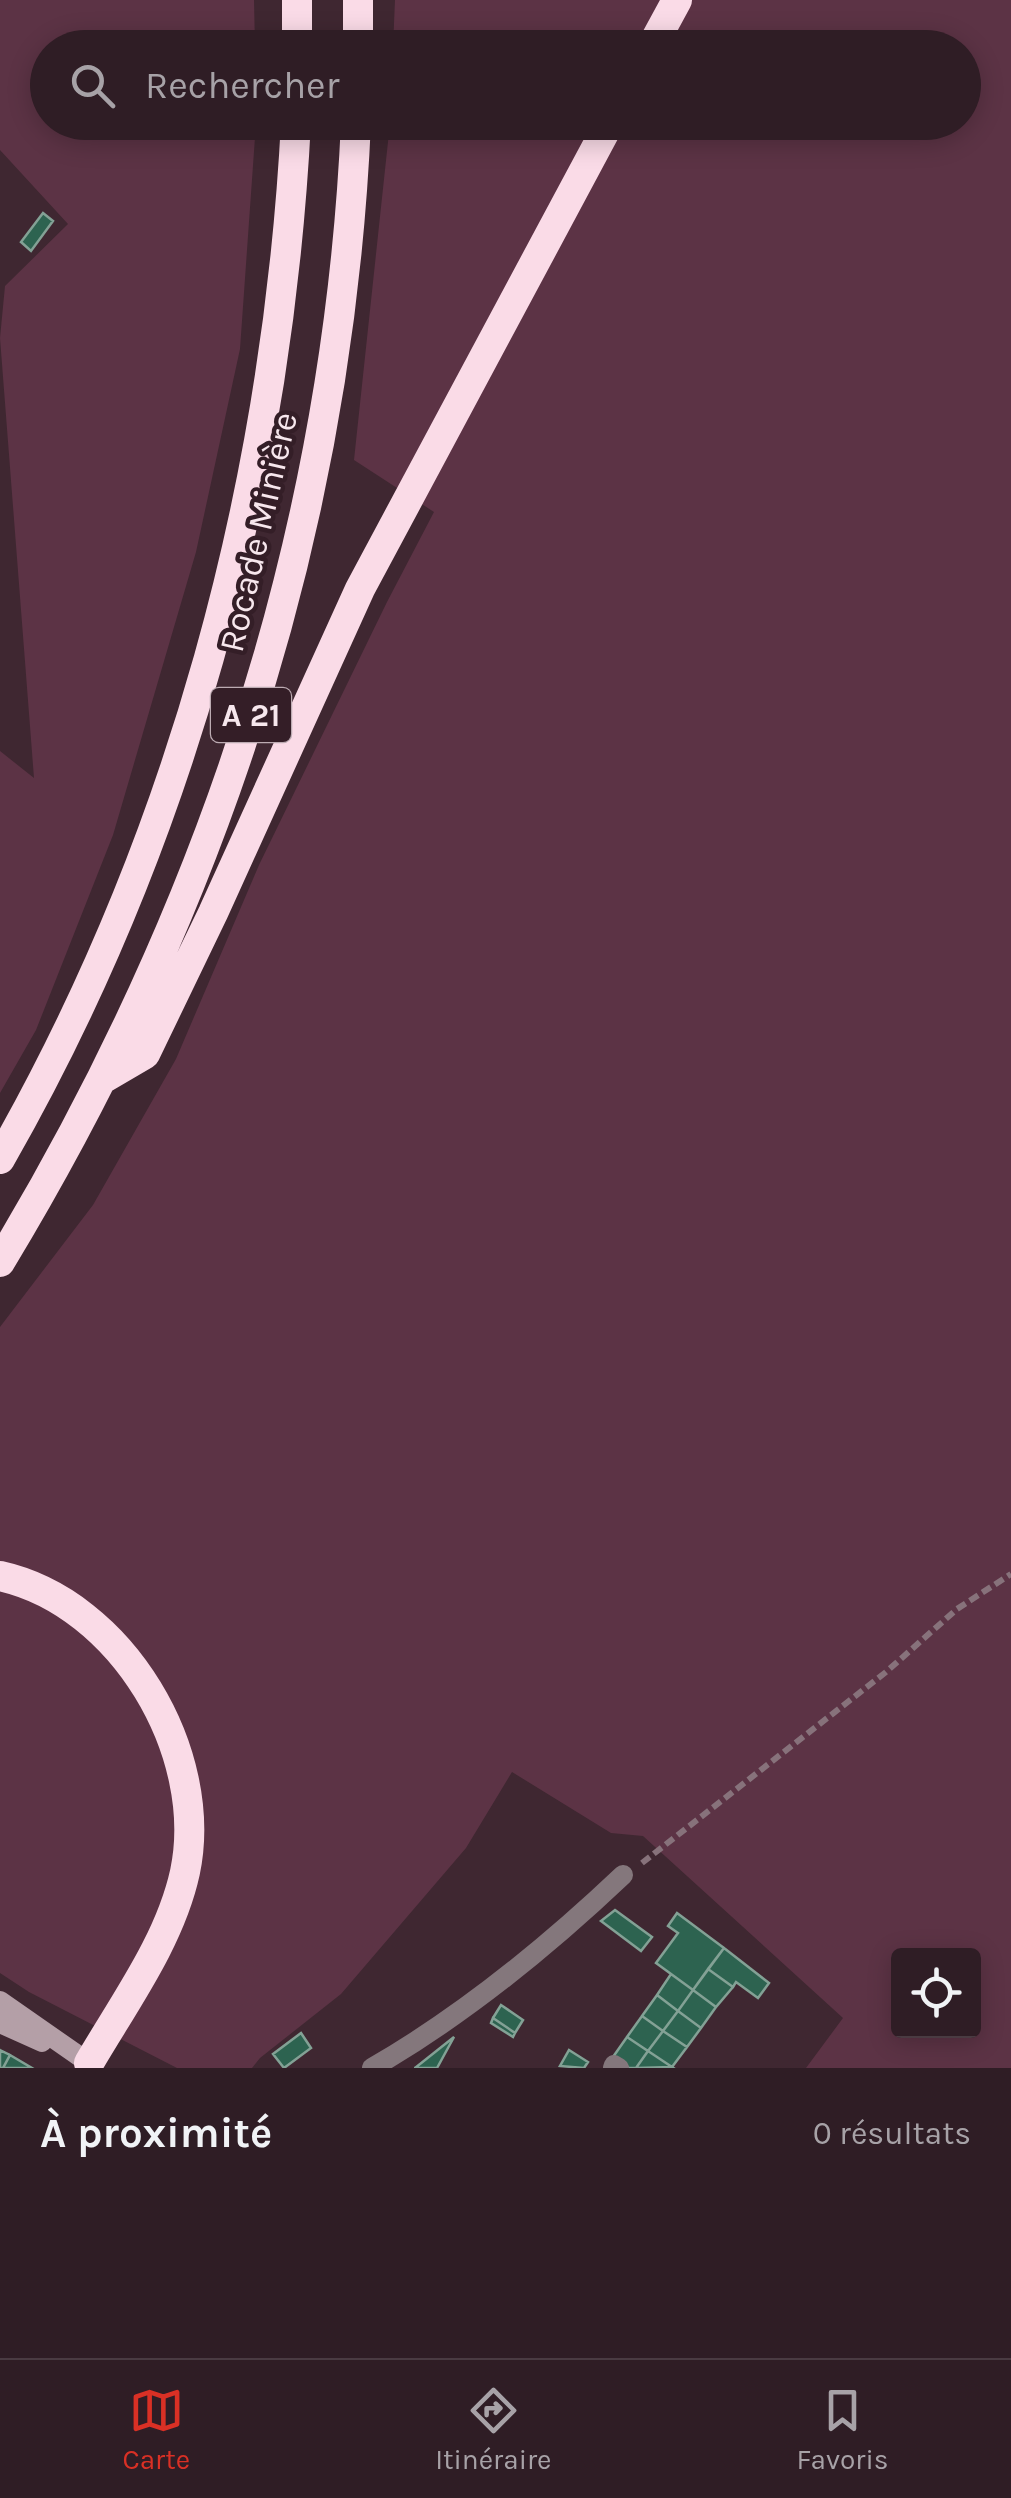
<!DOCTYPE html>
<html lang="fr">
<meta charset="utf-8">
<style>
:root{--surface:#2f1d25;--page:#3b2a32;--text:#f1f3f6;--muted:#a7a2a7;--line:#4a3b42;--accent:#d93025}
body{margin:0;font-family:Karla,sans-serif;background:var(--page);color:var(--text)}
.controls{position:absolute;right:30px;bottom:30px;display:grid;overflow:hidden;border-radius:10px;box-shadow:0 5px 25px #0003}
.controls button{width:90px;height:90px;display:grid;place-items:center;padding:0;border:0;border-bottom:2px solid var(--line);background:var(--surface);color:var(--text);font:50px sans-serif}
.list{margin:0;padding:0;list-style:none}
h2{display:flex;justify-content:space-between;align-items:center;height:130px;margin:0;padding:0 40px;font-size:42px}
h2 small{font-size:32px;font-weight:400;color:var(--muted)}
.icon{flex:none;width:55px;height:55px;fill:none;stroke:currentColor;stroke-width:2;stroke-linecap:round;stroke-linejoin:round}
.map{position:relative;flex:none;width:1011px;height:2068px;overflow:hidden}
.search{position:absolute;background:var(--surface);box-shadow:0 5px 25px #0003;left:30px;right:30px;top:30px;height:110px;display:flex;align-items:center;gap:25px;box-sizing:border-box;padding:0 35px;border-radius:55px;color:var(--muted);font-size:38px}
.sheet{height:290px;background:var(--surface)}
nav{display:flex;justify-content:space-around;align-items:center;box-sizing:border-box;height:140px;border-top:2px solid var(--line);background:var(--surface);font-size:28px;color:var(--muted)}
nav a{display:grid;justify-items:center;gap:5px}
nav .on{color:var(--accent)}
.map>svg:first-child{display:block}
</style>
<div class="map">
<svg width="1011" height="2068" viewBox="0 0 1011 2068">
<rect width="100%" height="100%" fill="#3f2731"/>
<path fill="#5c3345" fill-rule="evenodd" d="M0,0H254L255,47L48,48V122L256,123L240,349L196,552L113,835L36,1030L0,1093V751L34,778L0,338L5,286L68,224L0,150Z
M395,0H1011V2068H806L843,2018L643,1836L611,1833L512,1772L466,1848L341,1994L260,2058L252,2068H177L29,1992L0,1973V1327L93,1205L176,1059L259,865L387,602L434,512L354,460L390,123L964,122V48L393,47ZM898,1956H974V2030H898Z"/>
<path fill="#2d6350" stroke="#83a195" stroke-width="2.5" d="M43,213L53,221L31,251L21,242Z
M615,1910L652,1937L641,1951L601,1921Z
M677,1913L724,1948L693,1990L656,1963L678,1933L668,1926Z
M724,1948L769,1983L758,1998L736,1982L733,1987L708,1969Z
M708,1969L733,1987L716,2007L693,1990Z
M671,1974L693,1990L678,2011L657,1995Z
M693,1990L716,2007L701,2028L678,2011Z
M657,1995L678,2011L663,2031L642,2016Z
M501,2005L523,2020L515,2033L493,2018Z
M678,2011L701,2028L687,2047L663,2031Z
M642,2016L663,2031L648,2051L627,2037Z
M493,2018L515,2033L513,2037L491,2023Z
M663,2031L687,2047L672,2067L648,2051Z
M301,2033L311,2048L284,2068L273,2054Z
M454,2037L437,2068H414H415Z
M627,2037L648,2051L636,2068H629L613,2057Z
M0,2050L10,2055L3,2068H0Z
M569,2050L588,2062L584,2068L560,2066Z
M648,2051L672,2067L636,2068Z
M10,2055L32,2068H3Z"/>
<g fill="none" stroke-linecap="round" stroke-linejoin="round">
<path stroke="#87727b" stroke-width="6" stroke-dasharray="10 5" stroke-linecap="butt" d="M642,1863L886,1672L957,1609L1011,1574"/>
<path stroke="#84777c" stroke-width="20" d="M372,2068C464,2015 546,1948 623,1875
M613,2068L614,2065L619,2068"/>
<path stroke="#b49fa7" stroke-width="20" d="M0,2001L89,2063
M0,2023L42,2042"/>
<path stroke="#fadbe7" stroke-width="30" d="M358,0V48
M297,48V0
M651,48L677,0
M104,1078L145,1054L213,913L360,589L610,122
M0,1159C181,843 277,486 296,122
M0,1262C211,913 338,532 356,122
M0,1576C122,1603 210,1753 185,1872C170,1941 124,2003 89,2063"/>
</g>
<g text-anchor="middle" stroke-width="9" stroke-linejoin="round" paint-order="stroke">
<rect fill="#341e27" stroke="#bcabb2" stroke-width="2.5" x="211" y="688" width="80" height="54" rx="8"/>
<g font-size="32" font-weight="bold" fill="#f7e7ed">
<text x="251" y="726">A 21</text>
</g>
<g font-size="35" fill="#f7e7ed" stroke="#341e27">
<text transform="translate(258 532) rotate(-77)" y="12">Rocade Minière</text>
</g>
</g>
</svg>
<div class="controls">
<button><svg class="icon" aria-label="locate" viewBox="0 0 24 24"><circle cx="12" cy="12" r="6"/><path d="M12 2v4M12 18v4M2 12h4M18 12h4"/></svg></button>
</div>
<div class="search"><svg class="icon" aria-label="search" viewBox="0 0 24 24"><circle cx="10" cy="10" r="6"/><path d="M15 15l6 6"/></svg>Rechercher</div>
</div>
<section class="sheet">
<h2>À proximité<small>0 résultats</small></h2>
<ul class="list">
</ul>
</section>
<nav>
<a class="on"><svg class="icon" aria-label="map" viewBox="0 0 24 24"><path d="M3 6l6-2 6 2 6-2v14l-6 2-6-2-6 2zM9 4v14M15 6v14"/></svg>Carte</a>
<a><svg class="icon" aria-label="directions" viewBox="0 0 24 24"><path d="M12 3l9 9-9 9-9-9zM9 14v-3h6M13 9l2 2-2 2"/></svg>Itinéraire</a>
<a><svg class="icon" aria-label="saved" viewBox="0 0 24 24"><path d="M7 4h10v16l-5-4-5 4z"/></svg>Favoris</a>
</nav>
